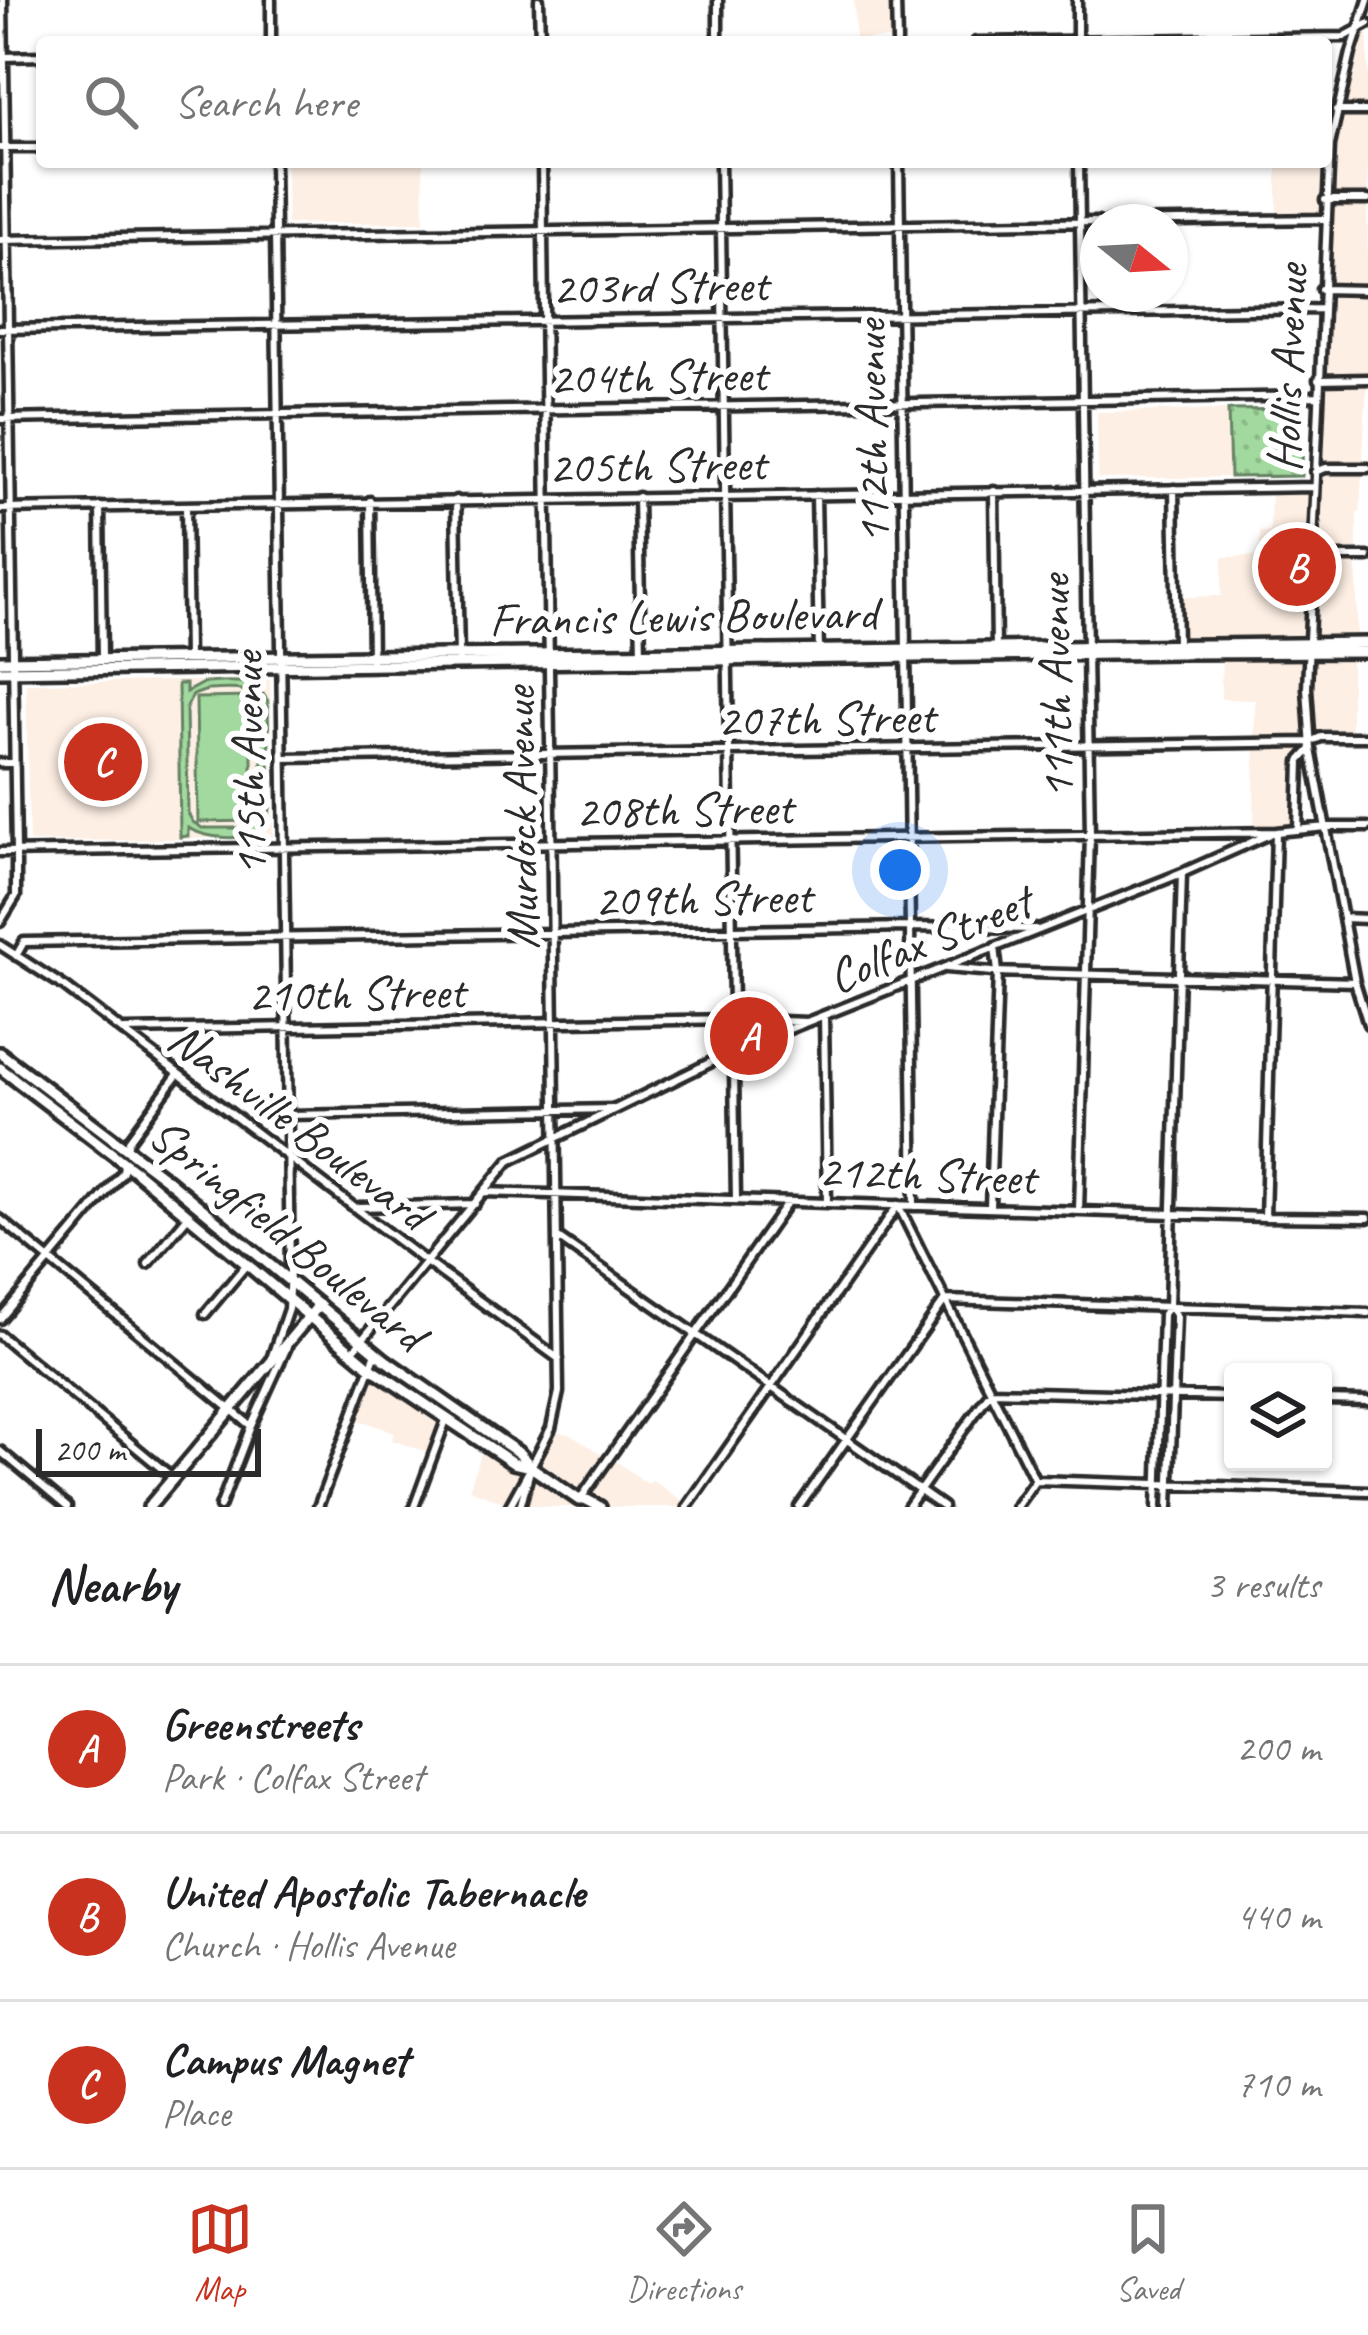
<!DOCTYPE html>
<meta charset="utf-8">
<style>
:root{--surface:#fff;--page:#f2f2f2;--text:#202124;--muted:#757577;--line:#e0e0e0;--accent:#c8321e}
body{margin:0;font-family:Caveat,sans-serif;background:var(--page);color:var(--text)}
.controls{position:absolute;right:36px;bottom:36px;display:grid;overflow:hidden;border-radius:12px;box-shadow:0 3px 9px #0004}
.controls button{width:108px;height:108px;display:grid;place-items:center;padding:0;border:0;border-bottom:3px solid var(--line);background:var(--surface);color:var(--text);font:60px sans-serif}
.compass{position:absolute;left:1080px;top:204px;width:108px;height:108px;border-radius:50%;background:var(--surface);box-shadow:0 3px 9px #0004;rotate:108deg}
.scale{position:absolute;left:36px;bottom:30px;width:225px;box-sizing:border-box;padding-left:12px;border:6px solid #2b2b2b;border-top:0;font-size:33px;line-height:42px;white-space:nowrap;color:#2b2b2b;-webkit-text-stroke:9px #fff;paint-order:stroke}
.you{position:absolute;left:900px;top:870px;width:42px;height:42px;margin:-30px;border:9px solid #fff;border-radius:50%;background:#1a73e8;box-shadow:0 0 0 18px #1a73e833}
.badge{display:grid;place-items:center;width:78px;height:78px;border-radius:50%;background:var(--accent);color:#fff;font-size:39px;font-weight:700}
.pin{position:absolute;translate:-50% -50%;border:6px solid #fff;box-shadow:0 3px 12px #0006}
.list{margin:0;padding:0;list-style:none}
h2{display:flex;justify-content:space-between;align-items:center;height:156px;margin:0;padding:0 48px;font-size:51px}
h2 small{font-size:39px;font-weight:400;color:var(--muted)}
.list li{display:grid;grid-template-columns:78px 1fr auto;gap:36px;align-items:center;box-sizing:border-box;height:168px;padding:0 48px;border-top:3px solid var(--line)}
.list b{display:block;font-size:45px;white-space:nowrap}
.list p{margin:0;font-size:39px;white-space:nowrap;color:var(--muted)}
.list em{font-size:39px;font-style:normal;color:var(--muted)}
.icon{flex:none;width:66px;height:66px;fill:none;stroke:currentColor;stroke-width:2;stroke-linecap:round;stroke-linejoin:round}
.map{position:relative;flex:none;width:1368px;height:1507px;overflow:hidden}
.search{position:absolute;background:var(--surface);box-shadow:0 3px 9px #0004;left:36px;right:36px;top:36px;height:132px;display:flex;align-items:center;gap:30px;box-sizing:border-box;padding:0 42px;border-radius:12px;color:var(--muted);font-size:45px}
.sheet{height:660px;background:var(--surface)}
nav{display:flex;justify-content:space-around;align-items:center;box-sizing:border-box;height:168px;border-top:3px solid var(--line);background:var(--surface);font-size:33px;color:var(--muted)}
nav a{display:grid;justify-items:center;gap:6px}
nav .on{color:var(--accent)}
.map>svg:first-child{display:block}
</style>
<div class="map">
<svg width="1368" height="1507" viewBox="0 0 1368 1507">
<defs>
<pattern id="park-dots" width="8" height="8" patternUnits="userSpaceOnUse" patternTransform="scale(3)"><rect width="8" height="8" fill="#a1d99e"/><path d="M2 2h.1M6 6h.1" fill="none" stroke="#8bba88" stroke-width="1.8" stroke-linecap="round"/></pattern>
</defs>
<rect width="100%" height="100%" fill="#fff"/>
<filter id="ink" filterUnits="userSpaceOnUse"><feTurbulence type="fractalNoise" baseFrequency=".00833" numOctaves="2"/><feDisplacementMap in="SourceGraphic" scale="24" xChannelSelector="R" yChannelSelector="G"/><feConvolveMatrix kernelMatrix="1 2 1 2 8 2 1 2 1" color-interpolation-filters="sRGB"/></filter>
<g filter="url(#ink)">
<path fill="#fdefe4" d="M854,0H892V39H855Z
M1368,21L1367,383L1360,513H1357V656L1351,658V735L1315,734L1296,758L1292,827L1254,830L1255,700L1221,699L1222,638H1184L1183,597L1221,596L1223,557L1259,556L1260,532H1270L1271,491L1320,489L1331,217H1277V162H1326V132L1338,131L1351,72Z
M286,162H423L424,222L287,224Z
M1228,410L1230,477L1098,479L1097,412Z
M270,680L273,837L29,842L26,683Z
M371,1370L445,1419L432,1454L392,1440L394,1432L353,1418Z
M553,1430L572,1435L611,1460L613,1459L648,1484L652,1480L691,1507H609L537,1461Z
M483,1447L574,1501L577,1507H516L469,1489Z"/>
<path fill="#a1d99e" stroke="#668264" stroke-width="3" fill-rule="evenodd" d="M203,683C228,682 254,676 268,701L270,809C268,818 268,822 261,829C245,843 205,838 188,828V836L180,837L178,684H186V692ZM207,690C228,690 251,684 261,705L263,809L257,822L244,828H202L193,822L188,813L186,708L193,695Z
M251,697L253,821L198,822L196,698Z"/>
<path fill="url(#park-dots)" stroke="#668264" stroke-width="3" d="M1303,409L1302,476L1230,477L1228,410Z"/>
<g fill="none" stroke-linecap="round" stroke-linejoin="round">
<defs>
<path id="street" d="M271,0V42
M539,0L540,42
M718,0V42
M896,0L897,42
M1077,0V42
M1368,0L1351,53L1330,145L1307,688L1311,749L1355,982L1368,1024
M976,42L1344,37L1368,24
M4,57L42,56
M1336,111H1368
M0,148H42
M720,162L736,1200
M899,162L914,1206
M1325,200H1368
M1108,222L1324,219
M0,240L1098,222
M1321,289L1368,290
M0,329L1321,309
M1318,380L1368,379
M0,419L1318,396
M1315,472L1326,468H1368
M1174,489L1177,644
M994,491L996,650
M816,495L819,653
M638,497L641,656
M456,500L459,659
M370,501L372,660
M186,506L188,658
M100,507L102,659
M0,509L1314,487
M1312,557H1368
M283,758L1310,742L1321,737H1368
M0,763H15
M1298,830L1300,761L1311,749
M0,852L1276,832L1326,827H1368
M1343,918L1368,919
M0,922L16,896V852L3,0
M0,945L65,987L426,1262L559,1359
M16,956L24,942L911,927L1035,929
M946,968L993,972L1355,982
M824,1016L827,1203
M124,1030L733,1019L807,1022
M288,1115L613,1109
M126,1150L130,1139L178,1074
M484,1192L1265,1217L1368,1218
M359,1207L475,1204
M990,1207L998,972L995,947
M1079,1210L1090,835L1079,162
M1265,1217L1276,832
M0,1219L251,1426
M558,1238L943,1507
M148,1264L189,1215
M1169,1306L1176,1316L1169,1507
M205,1314L247,1264
M0,1319L123,1172L124,1163
M0,1335L173,1478
M352,1352L509,1161L734,1051L1182,873L1272,833
M272,1356L288,1309L290,1270L274,162
M1323,1400L1368,1401
M0,1451L67,1507
M531,1467L551,1428L559,1392L542,162
M1036,1480L1368,1491
M581,1498L788,1202
M220,1507L251,1426L287,1347
M318,1507L376,1353
M414,1507L446,1420
M509,1507L531,1467L520,1507
M687,1507L898,1205L1035,1480
M799,1507L945,1300L1368,1313
M908,1507L991,1391L1233,1397
M1016,1507L1035,1480
M1157,1507L1163,1314L1169,1306L1182,873"/>
<path id="secondary" d="M149,1507L319,1305"/>
<path id="primary" d="M0,661L1368,643
M0,671L1177,653L1368,652
M0,1053L166,1179L385,1360L520,1454L531,1467L579,1500H587L600,1507
M0,1068L135,1171L370,1367L513,1463L531,1467"/>
</defs>
<use href="#street" stroke="#2b2b2b" stroke-width="15"/>
<use href="#secondary" stroke="#2b2b2b" stroke-width="18"/>
<use href="#primary" stroke="#2b2b2b" stroke-width="18"/>
<use href="#street" stroke="#fff" stroke-width="6"/>
<use href="#secondary" stroke="#fff" stroke-width="9"/>
<use href="#primary" stroke="#fff" stroke-width="9"/>
</g>
</g>
<g text-anchor="middle" stroke-width="12" stroke-linejoin="round" paint-order="stroke">
<g font-size="48" fill="#2b2b2b" stroke="#fff">
<text transform="translate(660 285) rotate(-1)" y="17">203rd Street</text>
<text transform="translate(1286 368) rotate(-88)" y="17">Hollis Avenue</text>
<text transform="translate(658 375) rotate(-1)" y="17">204th Street</text>
<text transform="translate(870 432) rotate(-91)" y="17">112th Avenue</text>
<text transform="translate(657 464) rotate(-1)" y="17">205th Street</text>
<text transform="translate(683 615) rotate(-1)" y="17">Francis Lewis Boulevard</text>
<text transform="translate(1054 687) rotate(-91)" y="17">111th Avenue</text>
<text transform="translate(826 717) rotate(-1)" y="17">207th Street</text>
<text transform="translate(247 764) rotate(-91)" y="17">115th Avenue</text>
<text transform="translate(684 808) rotate(-1)" y="17">208th Street</text>
<text transform="translate(519 818) rotate(-91)" y="17">Murdock Avenue</text>
<text transform="translate(703 897) rotate(-1)" y="17">209th Street</text>
<text transform="translate(929 938) rotate(-22)" y="17">Colfax Street</text>
<text transform="translate(356 992) rotate(-1)" y="17">210th Street</text>
<text transform="translate(300 1125) rotate(37)" y="17">Nashville Boulevard</text>
<text transform="translate(927 1173) rotate(2)" y="17">212th Street</text>
<text transform="translate(288 1233) rotate(39)" y="17">Springfield Boulevard</text>
</g>
</g>
</svg>
<div class="controls">
<button><svg class="icon" aria-label="layers" viewBox="0 0 24 24"><path d="M12 4l9 5-9 5-9-5zM3 14l9 5 9-5"/></svg></button>
</div>
<svg class="compass" viewBox="-18 -18 36 36"><path d="M0-13l5 13h-10z" fill="#e53935"/><path d="M0 13l5-13h-10z" fill="#757577"/></svg>
<div class="scale">200 m</div>
<div class="you"></div>
<div class="pin badge" style="left:749px;top:1036px">A</div>
<div class="pin badge" style="left:1297px;top:567px">B</div>
<div class="pin badge" style="left:103px;top:762px">C</div>
<div class="search"><svg class="icon" aria-label="search" viewBox="0 0 24 24"><circle cx="10" cy="10" r="6"/><path d="M15 15l6 6"/></svg>Search here</div>
</div>
<section class="sheet">
<h2>Nearby<small>3 results</small></h2>
<ul class="list">
<li><span class="badge">A</span><div><b>Greenstreets</b><p>Park · Colfax Street</p></div><em>200 m</em></li>
<li><span class="badge">B</span><div><b>United Apostolic Tabernacle</b><p>Church · Hollis Avenue</p></div><em>440 m</em></li>
<li><span class="badge">C</span><div><b>Campus Magnet</b><p>Place</p></div><em>710 m</em></li>
</ul>
</section>
<nav>
<a class="on"><svg class="icon" aria-label="map" viewBox="0 0 24 24"><path d="M3 6l6-2 6 2 6-2v14l-6 2-6-2-6 2zM9 4v14M15 6v14"/></svg>Map</a>
<a><svg class="icon" aria-label="directions" viewBox="0 0 24 24"><path d="M12 3l9 9-9 9-9-9zM9 14v-3h6M13 9l2 2-2 2"/></svg>Directions</a>
<a><svg class="icon" aria-label="saved" viewBox="0 0 24 24"><path d="M7 4h10v16l-5-4-5 4z"/></svg>Saved</a>
</nav>
